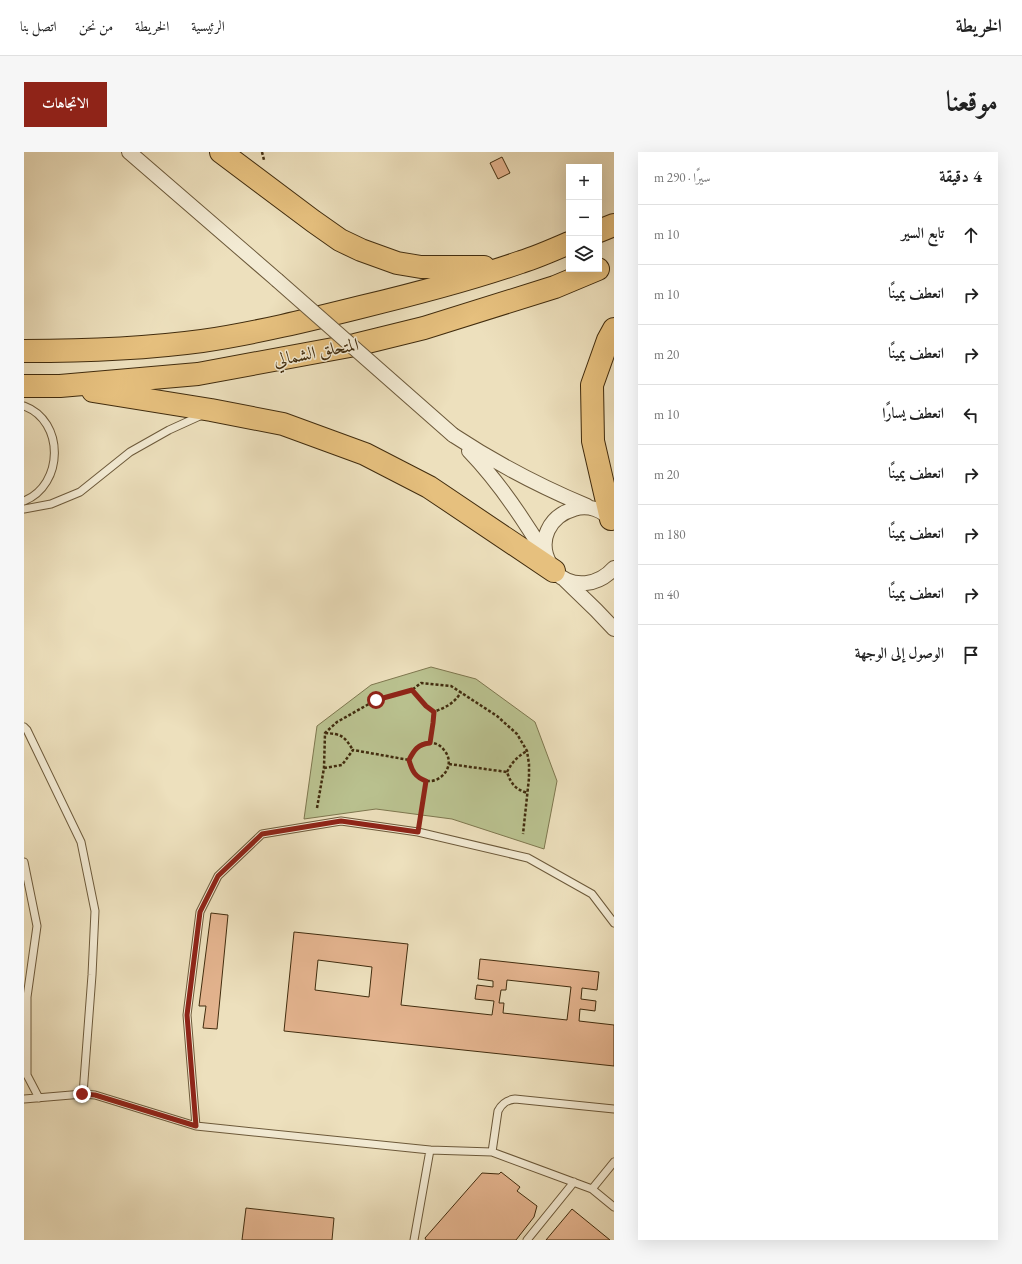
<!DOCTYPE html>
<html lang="ar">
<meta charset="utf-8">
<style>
:root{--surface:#fff;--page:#f6f6f6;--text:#222;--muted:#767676;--line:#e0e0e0;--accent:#8f2418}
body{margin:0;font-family:"EB Garamond",Amiri,serif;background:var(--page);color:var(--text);direction:rtl}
.controls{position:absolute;right:12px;top:12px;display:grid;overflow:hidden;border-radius:0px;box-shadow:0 4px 16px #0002}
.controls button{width:36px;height:36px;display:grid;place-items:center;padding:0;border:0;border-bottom:1px solid var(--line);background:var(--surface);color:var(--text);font:20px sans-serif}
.stop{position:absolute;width:12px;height:12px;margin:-9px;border:3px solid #8f2418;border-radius:50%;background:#fff}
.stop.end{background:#8f2418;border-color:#fff;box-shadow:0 1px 4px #0008}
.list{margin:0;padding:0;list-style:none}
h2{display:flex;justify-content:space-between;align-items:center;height:52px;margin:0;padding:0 16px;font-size:17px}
h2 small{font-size:13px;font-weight:400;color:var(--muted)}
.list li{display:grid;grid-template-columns:26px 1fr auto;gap:12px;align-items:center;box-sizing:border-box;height:60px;padding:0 16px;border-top:1px solid var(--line)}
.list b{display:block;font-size:15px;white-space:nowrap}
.list em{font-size:13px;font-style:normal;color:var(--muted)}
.icon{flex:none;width:22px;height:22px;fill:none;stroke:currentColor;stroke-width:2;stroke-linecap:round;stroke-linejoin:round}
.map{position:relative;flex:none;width:590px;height:1088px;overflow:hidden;direction:ltr;border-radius:0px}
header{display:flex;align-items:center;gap:24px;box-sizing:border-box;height:56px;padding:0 20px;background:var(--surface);border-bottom:1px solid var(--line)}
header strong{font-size:19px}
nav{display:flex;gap:22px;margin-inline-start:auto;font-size:14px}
.intro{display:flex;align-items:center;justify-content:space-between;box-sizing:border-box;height:96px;padding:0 24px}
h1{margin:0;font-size:28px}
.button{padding:10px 18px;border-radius:0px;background:var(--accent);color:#fff;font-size:14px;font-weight:700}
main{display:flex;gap:24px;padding:0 24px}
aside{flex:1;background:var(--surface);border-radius:0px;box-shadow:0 4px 16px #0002}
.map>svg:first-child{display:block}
</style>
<header>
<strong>الخريطة</strong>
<nav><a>الرئيسية</a><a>الخريطة</a><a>من نحن</a><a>اتصل بنا</a></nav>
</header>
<div class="intro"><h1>موقعنا</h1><a class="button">الاتجاهات</a></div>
<main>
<aside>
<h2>4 دقيقة<small>سيرًا · 290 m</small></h2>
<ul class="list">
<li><svg class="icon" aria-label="ahead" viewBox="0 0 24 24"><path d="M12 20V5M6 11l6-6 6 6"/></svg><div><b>تابع السير</b></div><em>10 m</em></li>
<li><svg class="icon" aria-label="right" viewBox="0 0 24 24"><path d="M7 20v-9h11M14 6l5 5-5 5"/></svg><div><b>انعطف يمينًا</b></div><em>10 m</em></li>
<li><svg class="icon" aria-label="right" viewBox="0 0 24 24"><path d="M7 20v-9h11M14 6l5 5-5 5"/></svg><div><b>انعطف يمينًا</b></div><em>20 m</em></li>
<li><svg class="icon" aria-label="left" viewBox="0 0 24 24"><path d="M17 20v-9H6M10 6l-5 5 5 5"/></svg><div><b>انعطف يسارًا</b></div><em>10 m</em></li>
<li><svg class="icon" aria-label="right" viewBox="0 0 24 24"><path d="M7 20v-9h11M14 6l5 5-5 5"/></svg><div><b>انعطف يمينًا</b></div><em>20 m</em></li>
<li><svg class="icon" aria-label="right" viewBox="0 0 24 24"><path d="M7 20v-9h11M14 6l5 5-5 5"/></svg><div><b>انعطف يمينًا</b></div><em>180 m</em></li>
<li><svg class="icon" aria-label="right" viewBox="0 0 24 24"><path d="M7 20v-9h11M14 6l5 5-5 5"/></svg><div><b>انعطف يمينًا</b></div><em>40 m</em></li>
<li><svg class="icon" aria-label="arrive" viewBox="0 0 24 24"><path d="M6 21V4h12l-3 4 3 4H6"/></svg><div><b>الوصول إلى الوجهة</b></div></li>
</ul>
</aside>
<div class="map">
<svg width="590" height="1088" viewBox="0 0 590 1088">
<rect width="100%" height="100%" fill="#ede0bd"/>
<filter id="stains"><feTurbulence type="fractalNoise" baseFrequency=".005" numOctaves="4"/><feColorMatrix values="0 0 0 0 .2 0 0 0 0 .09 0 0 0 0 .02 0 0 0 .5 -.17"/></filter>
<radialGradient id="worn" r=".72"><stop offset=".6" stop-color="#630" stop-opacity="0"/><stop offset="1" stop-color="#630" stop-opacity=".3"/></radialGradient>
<path fill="#bac290" stroke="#7e774f" d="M407,515L452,527L511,570L533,629L520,697L428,667L352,657L280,667L293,574L347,533Z"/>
<path fill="#e4b48f" stroke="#412c0e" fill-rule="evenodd" d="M478,5L486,21L474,27L466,11Z
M187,761L204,763L193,877L179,876L182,854H175Z
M270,780L384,792L377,853L468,863L470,849L451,847L453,833L469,835V829L454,827L456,807L575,820L573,838L558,836L557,847L572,849L571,859L556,857L555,869L590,873V914L260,879ZM294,808L348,815L345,845L291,838ZM483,828L547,835L543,868L479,861L480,851H475L477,838H482Z
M477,1020L496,1035L493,1039L513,1054L510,1065L492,1088H402L401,1086L458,1021L475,1022Z
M222,1056L310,1066L308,1088H218Z
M548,1057L586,1088H522Z"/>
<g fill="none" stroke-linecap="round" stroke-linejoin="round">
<defs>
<path id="service" d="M0,254C41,269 40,333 0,349
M0,357L27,352L56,340L106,300L145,278L178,263
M0,575L3,578L57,690L71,759L68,823L59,942
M0,710L13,774L3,845V923
M0,921L3,923L15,946
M0,947L59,942L71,943L172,974L406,998L468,1000L568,1037L590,1055
M172,974L163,863L176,760L194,724L238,682L317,669L394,680L504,706L568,742L590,771
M468,1000L474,959C478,951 483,948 491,947L590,957
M568,1037L590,1010
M390,1088L406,998
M503,1088L550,1030"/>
<path id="minor" d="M105,0L253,128
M429,283C473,312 515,334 563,354
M445,299C475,330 499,366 521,403
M588,369C579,358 564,352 550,357C525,364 513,389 526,412C528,415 529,418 531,420C549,438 575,433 590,416
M541,428L572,458L590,477"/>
<path id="trunk" d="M197,0L289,69L316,88L337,98L373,111L397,115H460
M575,79L590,73
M0,199C59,199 119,197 178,189C232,181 285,168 337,155C391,142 445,128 497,110C513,105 529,98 545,91
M0,234H36L174,222L331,193L400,176L531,135L574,117
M69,239L187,258L259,272L341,302L405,335L530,419
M587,367L569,289L568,233L584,188L590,177"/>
</defs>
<use href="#service" stroke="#6c593a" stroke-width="9"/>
<use href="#minor" stroke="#6c593a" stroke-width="16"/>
<use href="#trunk" stroke="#412c0e" stroke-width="24"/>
<path stroke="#412c0e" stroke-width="2.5" stroke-dasharray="3 2" stroke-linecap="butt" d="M238,0L240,8
M388,538L402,554L409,560
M301,581C318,582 320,584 329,598
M400,591C408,590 415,591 420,598C439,620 396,650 385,608C389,600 392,595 400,591Z
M406,591L409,571V560C421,556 431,551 437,540
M425,612L483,620C487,632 492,638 504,641
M300,616L318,613L329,598L385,608
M483,620C488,610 494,604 503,599
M293,656L300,616L301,581L313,570L352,548L388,538L397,531L427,534L473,564L493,582L503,599L505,612V626L499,682
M396,668L402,629"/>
<use href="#service" stroke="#f3ebd4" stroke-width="7"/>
<use href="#minor" stroke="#f3ebd4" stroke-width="14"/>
<use href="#trunk" stroke="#e6c07e" stroke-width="22"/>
<defs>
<path id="minor-bridge" d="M253,128L429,283"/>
</defs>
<use href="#minor-bridge" stroke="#6c593a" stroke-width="16" stroke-linecap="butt"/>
<use href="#minor-bridge" stroke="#f3ebd4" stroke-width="14"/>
</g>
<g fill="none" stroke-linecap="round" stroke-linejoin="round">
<path stroke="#8f2418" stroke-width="5" d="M58,942L71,943L172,974L163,863L176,760L194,724L238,682L317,669L394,680L402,629C391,625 388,619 385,608C390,598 394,592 406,591L409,571L410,560L402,554L388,538L352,548"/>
</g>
<g text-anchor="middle" stroke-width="3" stroke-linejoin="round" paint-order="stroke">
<g font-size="18" fill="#412c0e" stroke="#f3ebd4">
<text transform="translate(292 200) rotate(-11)" y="6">المتحلق الشمالي</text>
</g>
</g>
<rect width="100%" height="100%" filter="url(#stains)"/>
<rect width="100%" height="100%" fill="url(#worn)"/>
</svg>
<div class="controls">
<button>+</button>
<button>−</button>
<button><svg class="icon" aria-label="layers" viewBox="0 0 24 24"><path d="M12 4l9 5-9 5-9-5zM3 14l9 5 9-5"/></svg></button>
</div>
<div class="stop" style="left:352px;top:548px"></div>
<div class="stop end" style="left:58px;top:942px"></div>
</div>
</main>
